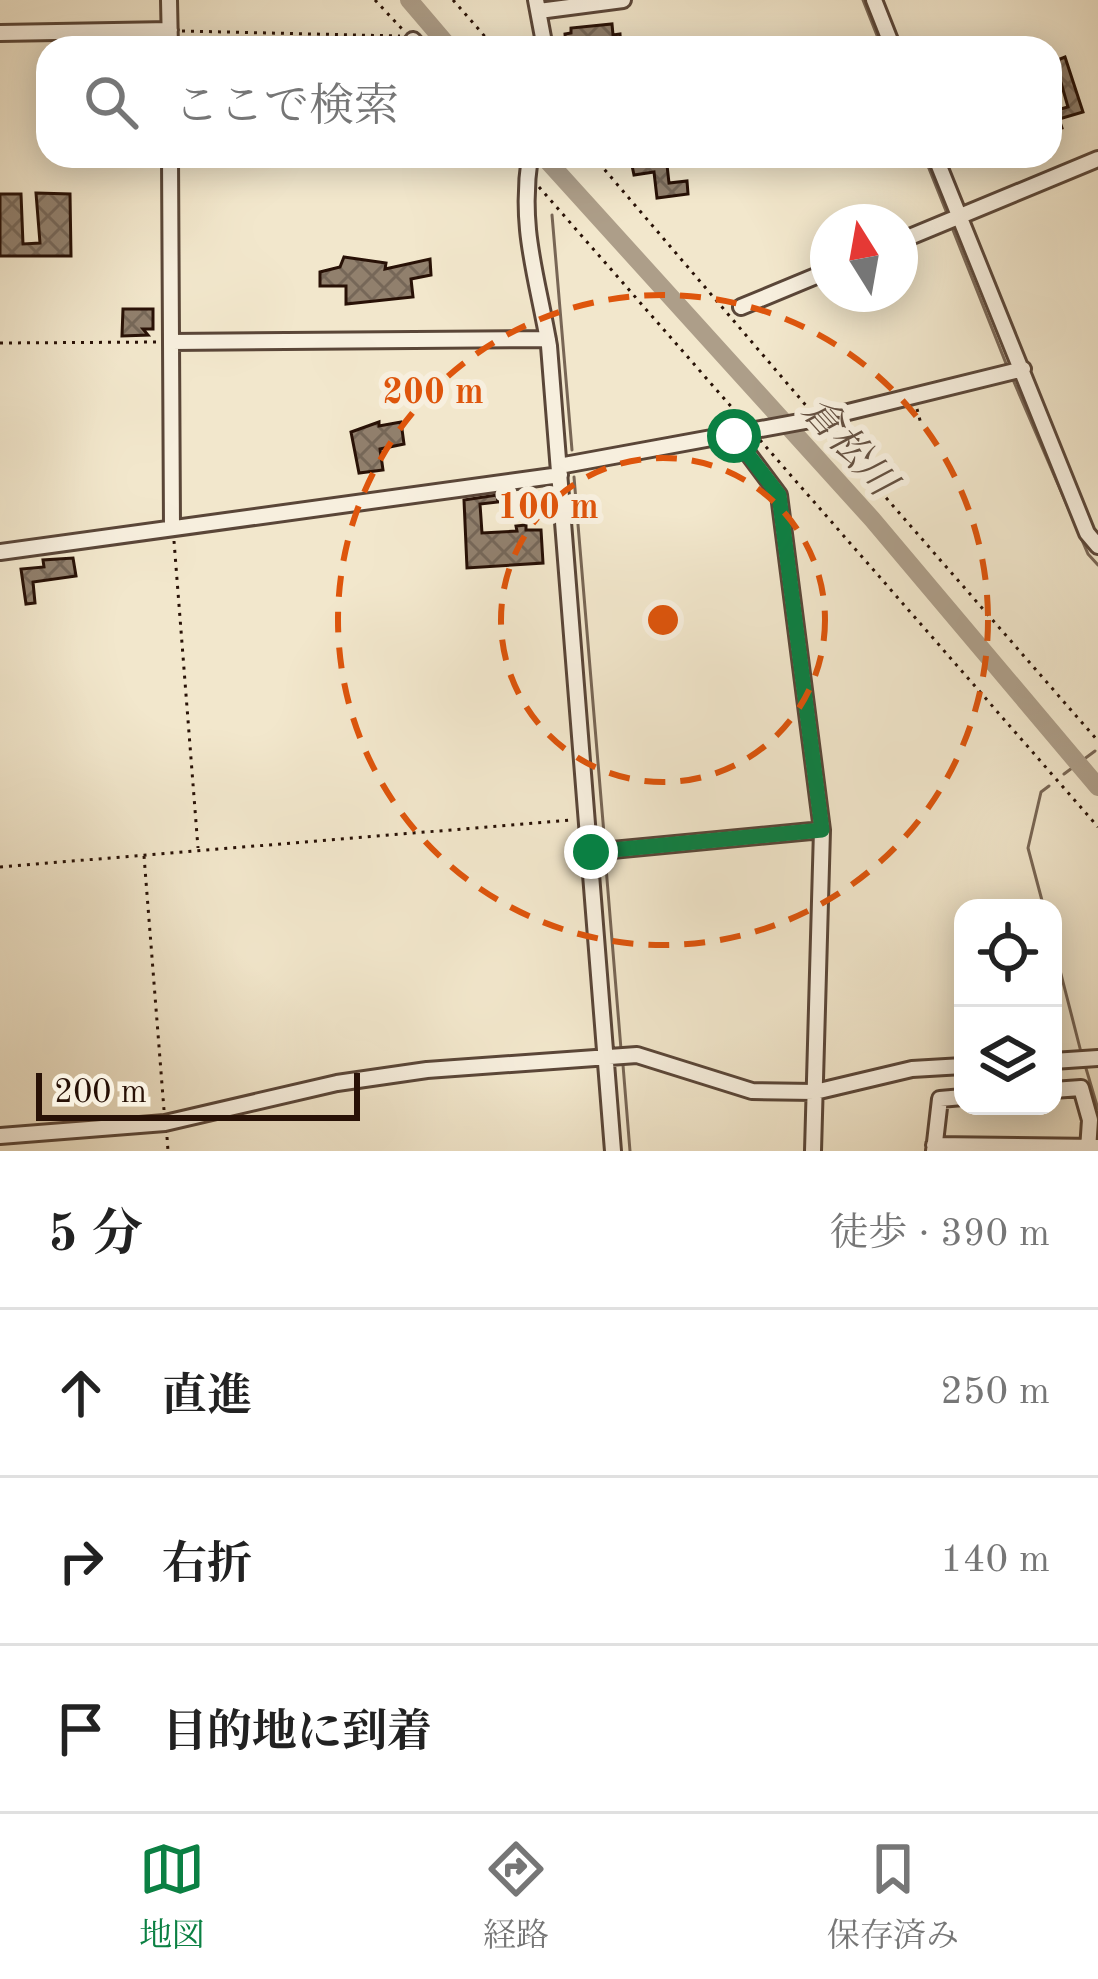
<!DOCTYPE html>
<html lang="ja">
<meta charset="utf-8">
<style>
:root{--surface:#fff;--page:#f2f2f2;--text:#222;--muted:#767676;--line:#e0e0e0;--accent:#0b8043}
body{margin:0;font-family:"Old Standard TT","Noto Serif JP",serif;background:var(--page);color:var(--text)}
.controls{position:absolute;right:36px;bottom:36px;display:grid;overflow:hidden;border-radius:24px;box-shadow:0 6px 30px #0003}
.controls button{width:108px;height:108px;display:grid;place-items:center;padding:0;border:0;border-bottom:3px solid var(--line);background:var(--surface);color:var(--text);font:60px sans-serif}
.compass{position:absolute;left:810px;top:204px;width:108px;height:108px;border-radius:50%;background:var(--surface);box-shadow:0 6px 30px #0003;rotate:349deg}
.scale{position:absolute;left:36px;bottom:30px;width:324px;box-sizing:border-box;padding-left:12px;border:6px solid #281106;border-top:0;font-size:33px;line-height:42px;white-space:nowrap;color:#281106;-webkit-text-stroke:9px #f7efde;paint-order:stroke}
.stop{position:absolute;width:36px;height:36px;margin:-27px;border:9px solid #0b8043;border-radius:50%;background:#fff}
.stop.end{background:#0b8043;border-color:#fff;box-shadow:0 3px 12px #0008}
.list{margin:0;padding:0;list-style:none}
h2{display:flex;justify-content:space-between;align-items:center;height:156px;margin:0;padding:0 48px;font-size:51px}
h2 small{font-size:39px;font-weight:400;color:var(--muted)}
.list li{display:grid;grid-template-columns:78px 1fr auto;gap:36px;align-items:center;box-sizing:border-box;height:168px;padding:0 48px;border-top:3px solid var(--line)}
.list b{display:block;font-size:45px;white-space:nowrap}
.list em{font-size:39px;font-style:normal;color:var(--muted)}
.icon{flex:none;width:66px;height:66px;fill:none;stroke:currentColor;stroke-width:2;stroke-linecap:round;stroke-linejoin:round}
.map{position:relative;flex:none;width:1098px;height:1151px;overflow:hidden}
.search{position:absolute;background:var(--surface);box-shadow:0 6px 30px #0003;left:36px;right:36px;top:36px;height:132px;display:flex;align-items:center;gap:30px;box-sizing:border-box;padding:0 42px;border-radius:36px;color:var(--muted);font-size:45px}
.sheet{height:660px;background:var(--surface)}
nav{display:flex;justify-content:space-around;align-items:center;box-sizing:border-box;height:168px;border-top:3px solid var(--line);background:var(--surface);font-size:33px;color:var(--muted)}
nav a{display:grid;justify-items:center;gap:6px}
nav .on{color:var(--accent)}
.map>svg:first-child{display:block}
</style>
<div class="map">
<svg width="1098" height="1151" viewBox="0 0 1098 1151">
<defs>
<pattern id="building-cross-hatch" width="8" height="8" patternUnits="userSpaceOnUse" patternTransform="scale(3)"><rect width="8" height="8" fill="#91806d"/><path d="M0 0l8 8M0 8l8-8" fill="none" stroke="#766758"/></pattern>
</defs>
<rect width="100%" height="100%" fill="#f2e7cc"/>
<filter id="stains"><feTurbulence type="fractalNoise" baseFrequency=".00167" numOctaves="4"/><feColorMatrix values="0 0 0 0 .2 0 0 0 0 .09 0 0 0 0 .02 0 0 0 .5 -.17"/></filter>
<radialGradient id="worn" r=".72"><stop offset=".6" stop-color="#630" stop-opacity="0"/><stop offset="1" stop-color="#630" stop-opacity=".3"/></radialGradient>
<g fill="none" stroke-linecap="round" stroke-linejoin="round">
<path stroke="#786655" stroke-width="3" d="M863,0L882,48
M924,156L948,216
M552,215L572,450
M951,225L1007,366
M1011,375L1088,554L1098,565
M574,477L605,846
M1064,774L1095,751
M605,855L621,1049
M1044,908L1028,848L1041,792L1049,786
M1053,943L1082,1056
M623,1065L630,1151
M1085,1065L1098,1109"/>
<path stroke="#ad9e89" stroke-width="18" d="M409,0L450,48
M543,156L872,519L1098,787"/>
</g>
<path fill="url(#building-cross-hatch)" stroke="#281106" stroke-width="3" d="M612,24L613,35L620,34L621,48H566L565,34L571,33V28Z
M1065,57L1083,112L1059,119L1062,128L1050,131V112L1068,107L1060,79L1050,83V63Z
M630,156H666L669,183L687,181L688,194L657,198L654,172L634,175Z
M36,193L70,194L71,256H0V194H21L23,244L40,243Z
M344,257L386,263L385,269L430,259L431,275L411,279L413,297L346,304V286H320V272L340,267Z
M123,309H153V329H143L148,335L122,336Z
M379,422V426L401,422L404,444L380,449L383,470L359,473L351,432Z
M497,495L498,502L480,504L482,533L517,531L516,526L526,525V530H541L543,563L467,568L464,500Z
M73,558L76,576L33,582L35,603L26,604L21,569L44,567L43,560Z"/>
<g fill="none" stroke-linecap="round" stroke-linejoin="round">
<defs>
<path id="minor" d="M169,0L170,48
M536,0L545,48
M874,0L893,48
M539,11L623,0
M0,33L170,30
M413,40L420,48
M170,156L172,527
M530,156C519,230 537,275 549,346L613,1151
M935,156L1087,533L1098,546
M900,241L1098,159
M741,307L828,271
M171,342L548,339
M735,436L779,495L822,830L813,1151
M559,466L832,416L1023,369
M0,552L560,475
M591,852L822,830
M1053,1061L1098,1058
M1053,1090L1081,1088L1090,1120L1088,1150
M0,1136L165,1123L337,1083L427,1070L637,1055L752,1091L815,1092L912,1069L963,1066
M934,1145L1098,1147
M934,1151L940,1099L963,1097"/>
</defs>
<use href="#minor" stroke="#5a4638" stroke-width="20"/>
<path stroke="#281106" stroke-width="3" stroke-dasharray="3 6" stroke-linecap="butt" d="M375,0L403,30
M453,0L495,48
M182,31L400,36
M593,156L809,409
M539,187L742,419
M0,343L160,342
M917,409L921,424
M827,430L1098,741
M760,440L1098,827
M174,541L198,848
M144,856L164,1110
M0,867L572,820
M167,1137L168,1151"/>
<use href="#minor" stroke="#f7efde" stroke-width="14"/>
</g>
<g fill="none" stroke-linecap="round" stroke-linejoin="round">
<path stroke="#0b8043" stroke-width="15" d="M591,852L822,830L779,495L734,436"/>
</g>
<g fill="none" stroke="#de550c" stroke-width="6" stroke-dasharray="21 15">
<circle cx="663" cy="620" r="162"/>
<circle cx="663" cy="620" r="325"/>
</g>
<g text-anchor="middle" stroke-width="12" stroke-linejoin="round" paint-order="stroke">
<g font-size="39" font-style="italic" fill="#645041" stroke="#f7efde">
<text transform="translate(850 445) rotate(48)" y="14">倉松川</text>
</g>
</g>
<circle cx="663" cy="620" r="18" fill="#de550c" stroke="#f7efde" stroke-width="6"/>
<g font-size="36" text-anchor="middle" font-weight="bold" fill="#de550c" stroke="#f7efde" stroke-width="12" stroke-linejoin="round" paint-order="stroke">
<text x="433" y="403">200 m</text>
<text x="548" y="518">100 m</text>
</g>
<rect width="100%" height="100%" filter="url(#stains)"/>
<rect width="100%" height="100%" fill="url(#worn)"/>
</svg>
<div class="controls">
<button><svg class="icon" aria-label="locate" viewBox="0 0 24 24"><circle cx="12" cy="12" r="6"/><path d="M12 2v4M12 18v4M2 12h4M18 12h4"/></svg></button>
<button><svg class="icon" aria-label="layers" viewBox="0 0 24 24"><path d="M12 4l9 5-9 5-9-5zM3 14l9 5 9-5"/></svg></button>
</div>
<svg class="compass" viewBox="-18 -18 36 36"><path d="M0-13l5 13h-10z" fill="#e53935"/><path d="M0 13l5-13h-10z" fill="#767676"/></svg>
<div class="scale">200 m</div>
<div class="stop" style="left:734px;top:436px"></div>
<div class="stop end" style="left:591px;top:852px"></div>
<div class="search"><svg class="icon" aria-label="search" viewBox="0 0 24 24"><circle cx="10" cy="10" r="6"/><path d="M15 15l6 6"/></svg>ここで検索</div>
</div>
<section class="sheet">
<h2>5 分<small>徒歩 · 390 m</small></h2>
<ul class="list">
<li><svg class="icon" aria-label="ahead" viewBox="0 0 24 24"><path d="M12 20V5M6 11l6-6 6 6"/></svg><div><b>直進</b></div><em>250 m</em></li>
<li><svg class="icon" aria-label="right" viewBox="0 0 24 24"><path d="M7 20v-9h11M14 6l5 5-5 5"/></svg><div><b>右折</b></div><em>140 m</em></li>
<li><svg class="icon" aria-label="arrive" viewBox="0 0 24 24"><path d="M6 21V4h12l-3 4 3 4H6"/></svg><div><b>目的地に到着</b></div></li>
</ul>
</section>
<nav>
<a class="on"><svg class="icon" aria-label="map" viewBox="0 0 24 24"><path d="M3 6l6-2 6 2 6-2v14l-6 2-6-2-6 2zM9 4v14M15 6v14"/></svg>地図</a>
<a><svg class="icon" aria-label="directions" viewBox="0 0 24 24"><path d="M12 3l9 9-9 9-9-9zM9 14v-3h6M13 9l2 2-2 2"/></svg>経路</a>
<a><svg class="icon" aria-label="saved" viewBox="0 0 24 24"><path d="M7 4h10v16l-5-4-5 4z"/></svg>保存済み</a>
</nav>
